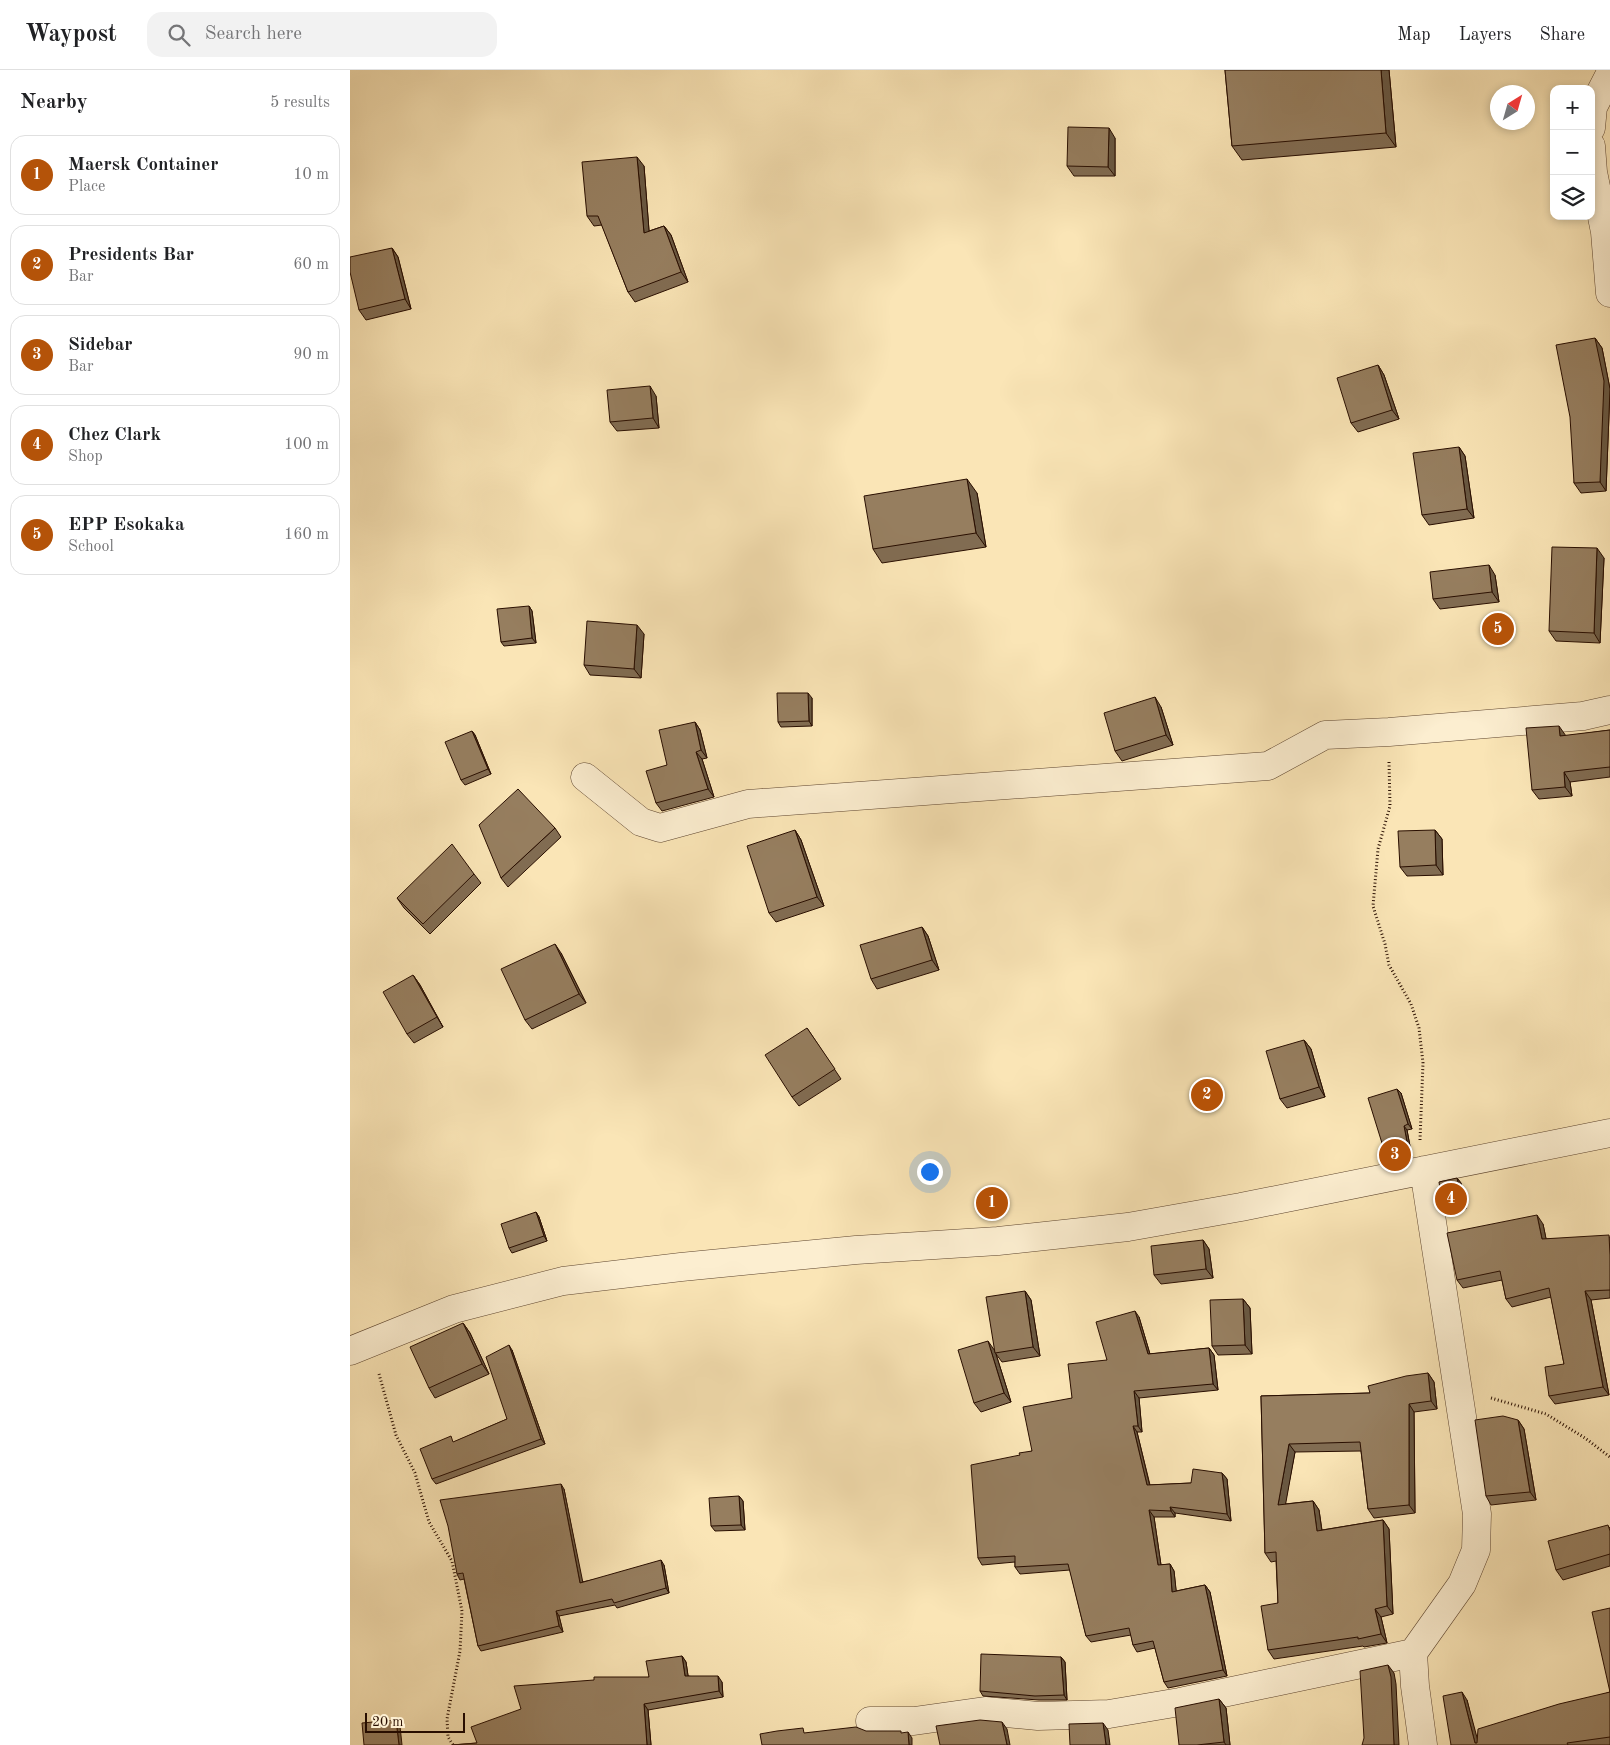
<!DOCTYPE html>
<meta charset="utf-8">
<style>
:root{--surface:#fff;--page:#f2f2f2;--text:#202124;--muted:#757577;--line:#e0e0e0;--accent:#b45309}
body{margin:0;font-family:"Old Standard TT",serif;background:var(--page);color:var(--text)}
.controls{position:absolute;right:15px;top:15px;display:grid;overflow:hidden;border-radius:10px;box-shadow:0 2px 8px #0003}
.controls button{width:45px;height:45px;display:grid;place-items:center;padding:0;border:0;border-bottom:1px solid var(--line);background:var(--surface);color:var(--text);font:25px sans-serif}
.compass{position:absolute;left:1140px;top:15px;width:45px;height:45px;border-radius:50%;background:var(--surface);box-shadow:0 2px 8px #0003;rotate:37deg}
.scale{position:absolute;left:15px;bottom:12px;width:100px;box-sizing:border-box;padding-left:5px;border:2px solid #290e00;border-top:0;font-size:14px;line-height:18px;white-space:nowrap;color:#290e00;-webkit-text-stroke:4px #fceed0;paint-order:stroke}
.you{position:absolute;left:579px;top:1101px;width:18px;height:18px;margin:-12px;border:4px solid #fff;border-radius:50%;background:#1a73e8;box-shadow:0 0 0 8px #1a73e833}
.badge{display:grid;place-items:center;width:32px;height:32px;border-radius:50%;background:var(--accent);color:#fff;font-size:16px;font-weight:700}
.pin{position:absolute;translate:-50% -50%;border:2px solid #fff;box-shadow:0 1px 5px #0006}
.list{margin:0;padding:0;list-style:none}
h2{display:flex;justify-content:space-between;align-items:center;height:65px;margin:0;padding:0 20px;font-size:21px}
h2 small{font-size:16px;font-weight:400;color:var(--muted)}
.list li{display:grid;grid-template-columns:32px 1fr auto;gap:15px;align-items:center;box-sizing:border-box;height:80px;margin:0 10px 10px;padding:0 10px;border:1px solid var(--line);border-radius:15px}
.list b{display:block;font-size:19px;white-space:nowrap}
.list p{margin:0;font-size:16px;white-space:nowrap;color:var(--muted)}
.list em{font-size:16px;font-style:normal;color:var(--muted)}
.icon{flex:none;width:28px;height:28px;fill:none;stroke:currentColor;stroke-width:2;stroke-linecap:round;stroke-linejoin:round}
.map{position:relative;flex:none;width:1260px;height:1675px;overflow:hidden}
header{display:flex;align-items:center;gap:30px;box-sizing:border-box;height:70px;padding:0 25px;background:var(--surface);border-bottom:1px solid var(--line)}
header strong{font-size:24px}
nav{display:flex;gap:28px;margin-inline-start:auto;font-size:18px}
.search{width:350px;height:45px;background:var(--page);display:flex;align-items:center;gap:12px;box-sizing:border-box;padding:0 18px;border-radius:15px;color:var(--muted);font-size:19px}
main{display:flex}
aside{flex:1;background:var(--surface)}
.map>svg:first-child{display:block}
</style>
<header>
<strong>Waypost</strong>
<div class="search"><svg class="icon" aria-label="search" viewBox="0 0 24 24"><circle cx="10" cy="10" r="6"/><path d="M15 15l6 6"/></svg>Search here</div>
<nav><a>Map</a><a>Layers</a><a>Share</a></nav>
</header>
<main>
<aside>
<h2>Nearby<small>5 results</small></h2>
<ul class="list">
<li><span class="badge">1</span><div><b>Maersk Container</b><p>Place</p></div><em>10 m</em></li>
<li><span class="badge">2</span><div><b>Presidents Bar</b><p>Bar</p></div><em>60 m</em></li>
<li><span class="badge">3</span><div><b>Sidebar</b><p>Bar</p></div><em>90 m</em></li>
<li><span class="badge">4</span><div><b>Chez Clark</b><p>Shop</p></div><em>100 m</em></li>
<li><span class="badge">5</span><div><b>EPP Esokaka</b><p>School</p></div><em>160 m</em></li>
</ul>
</aside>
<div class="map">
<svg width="1260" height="1675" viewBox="0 0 1260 1675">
<rect width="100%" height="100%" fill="#fae5b6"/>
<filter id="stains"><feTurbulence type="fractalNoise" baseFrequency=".004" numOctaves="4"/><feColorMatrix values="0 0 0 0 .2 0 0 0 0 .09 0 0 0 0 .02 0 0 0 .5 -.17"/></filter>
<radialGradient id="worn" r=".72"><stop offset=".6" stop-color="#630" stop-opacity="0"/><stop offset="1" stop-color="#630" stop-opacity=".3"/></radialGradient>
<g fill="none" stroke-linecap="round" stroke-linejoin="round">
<defs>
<path id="minor" d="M1241,58L1243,37L1260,4
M1241,76L1243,102L1255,162L1260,223
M235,707L291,752L310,758L398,734L918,696L975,665L1039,662L1233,646L1260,640
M0,1281L104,1239L213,1211L331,1197L506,1180L648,1171L778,1157L891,1137L1260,1063
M520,1651H564L635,1641L688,1646L759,1644L830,1632L1063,1583
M1073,1675L1065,1616L1063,1583L1112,1514L1126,1480L1127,1444L1074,1100"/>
</defs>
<use href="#minor" stroke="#5d442e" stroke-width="29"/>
<path stroke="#290e00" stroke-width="3" stroke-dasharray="1 2.5" stroke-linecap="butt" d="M1039,692L1040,736L1028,779L1023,836L1035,874L1039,895L1061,934L1069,958L1073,993L1070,1070
M29,1304L46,1365L65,1403L79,1452L102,1491L112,1541L110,1581L97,1649L98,1667L103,1675
M1141,1328L1196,1344L1235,1368L1260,1387"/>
<use href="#minor" stroke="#fceed0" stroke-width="28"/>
</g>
<path fill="#816c52" stroke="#290e00" d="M875,0H1039L1046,77L892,90L882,76Z
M765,68V106H724L717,96Z
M294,96L299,161L314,156L321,165L338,212L285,232L278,222L252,155L244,156L237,146Z
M42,178L48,187L61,239L16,250L9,240Z
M1245,268L1252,278L1260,319L1256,421L1231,423L1224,413Z
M1028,295L1034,305L1049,349L1008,362L1001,353Z
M306,326L309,358L267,361L260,352Z
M1109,377L1115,386L1124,448L1079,455L1072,445Z
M627,423L636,477L532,493L523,479Z
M1254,488L1250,573L1206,571L1199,561Z
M1145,505L1149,532L1090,539L1083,529Z
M179,536L182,541L186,573L154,576L151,572Z
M294,564L291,608L240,605L234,595Z
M462,628V656L431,657L428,652Z
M811,637L823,675L772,691L765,681Z
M345,652L350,660L357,688L352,689L364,727L312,741L306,733L317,695Z
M1260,660V707L1220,712L1222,726L1189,729L1182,720L1216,666Z
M122,661L125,665L141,704L115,715L111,710Z
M205,758L211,767L158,817L151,808Z
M445,760L451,770L474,836L426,852L419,843Z
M1085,760L1092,769L1093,805L1057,806L1050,797Z
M124,804L131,813L80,864L54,838L47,828Z
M572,857L578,866L589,900L527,919L521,909Z
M211,883L236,933L182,959L175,950Z
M63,905L70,915L93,957L64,973L57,964Z
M457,958L491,1009L449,1036L442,1027Z
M954,970L961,979L975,1027L937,1038L930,1029Z
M1051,1023L1062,1059L1057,1060L1062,1087L1040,1091L1036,1086Z
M1107,1108L1111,1113L1116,1139L1097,1144L1093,1139Z
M186,1142L189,1147L197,1171L162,1183L159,1178Z
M1193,1154L1196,1169L1260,1167V1228L1241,1230L1259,1325L1205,1334L1199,1326L1214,1294L1201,1227L1162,1237L1156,1229L1152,1210L1113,1218L1107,1210Z
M853,1170L859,1179L863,1208L811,1214L804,1205Z
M675,1221L681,1230L690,1286L652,1292L646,1284L661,1332L631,1342L624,1333L645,1280Z
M893,1229L900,1238L902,1284L868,1285L862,1276Z
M789,1247L800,1284L859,1278L864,1285L868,1320L789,1328L792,1362H787L800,1415L841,1413L872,1403L877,1409L881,1451L825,1443V1447H804L811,1495L820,1494L824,1501L826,1521L855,1515L860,1522L877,1606L818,1618L814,1612L805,1578L787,1582L783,1575L781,1565L741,1572L736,1566L720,1500L670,1504L665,1497V1492L632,1495L628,1488L670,1385L682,1381L722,1328L757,1290Z
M113,1253L120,1263L139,1304L85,1328L79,1318Z
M162,1280L195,1374L86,1414L82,1409L104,1372L157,1349Z
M1078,1303L1084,1312L1087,1339L1064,1342L1065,1443L1024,1448L1018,1439L1011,1381L945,1382L935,1434L963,1431L969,1440L972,1460L1033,1450L1039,1459L1043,1544L1031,1547L1037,1573L1014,1577L1013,1576L924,1589L918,1580L928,1533L926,1491L921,1492L915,1483L911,1326L1020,1323Z
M1168,1350L1174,1359L1186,1430L1141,1435L1136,1426Z
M214,1419L232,1512L314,1495L319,1523L267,1538L265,1535L209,1546L213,1562L131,1581L128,1576L114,1509L110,1510L107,1504Z
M389,1426L393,1431L395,1460L365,1461L361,1456Z
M1260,1457V1496L1213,1510L1206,1500Z
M1260,1538V1675H1101L1117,1630L1127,1671L1260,1622Z
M332,1586L336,1592L338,1606L372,1612L373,1627L298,1640L301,1675H102L127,1673L299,1607Z
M711,1587L715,1592L717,1630H689L633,1626L630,1621Z
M869,1629L876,1638L880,1675H829Z"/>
<path fill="#695842" stroke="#290e00" d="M1031,0H1039L1046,77L1036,63Z
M759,58L765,68V106L758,97Z
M287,87L294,96L300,173L294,163Z
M314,156L321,165L338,212L331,202Z
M42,178L48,187L61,239L55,229Z
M1245,268L1252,278L1260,319L1256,421L1250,412Z
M1028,295L1034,305L1049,349L1042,340Z
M300,316L306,326L309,358L303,348Z
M1109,377L1115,386L1124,448L1117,439Z
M617,409L627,423L636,477L626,463Z
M1247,478L1254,488L1250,573L1244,563Z
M1139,495L1145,505L1149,532L1142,522Z
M179,536L182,541L186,573L182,568Z
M287,555L294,564L291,608L284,599Z
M458,623L462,628V656L459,651Z
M805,627L811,637L823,675L816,665Z
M345,652L350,660L357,688L351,680Z
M1209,656L1216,666H1210Z
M122,661L125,665L141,704L138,699Z
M346,682L352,689L364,727L358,719Z
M1214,702L1220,712L1222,726L1215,717Z
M445,760L451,770L474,836L467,827Z
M1085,760L1092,769L1093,805L1086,795Z
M572,857L578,866L589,900L582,890Z
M205,874L211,883L236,933L229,924Z
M63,905L70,915L93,957L87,947Z
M954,970L961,979L975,1027L969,1017Z
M1047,1019L1051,1023L1062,1059L1058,1054Z
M1054,1056L1057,1060L1062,1087L1059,1082Z
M1107,1108L1111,1113L1116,1139L1113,1134Z
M186,1142L189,1147L197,1171L194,1166Z
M1187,1145L1193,1154L1198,1178L1192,1169Z
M853,1170L859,1179L863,1208L856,1199Z
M675,1221L681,1230L690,1286L683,1277Z
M1235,1221L1241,1230L1259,1325L1253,1317Z
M893,1229L900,1238L902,1284L895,1275Z
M785,1241L789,1247L802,1291L798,1284Z
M113,1253L120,1263L139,1304L132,1294Z
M638,1271L645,1281L661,1332L654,1323Z
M159,1275L162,1280L195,1374L191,1369Z
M859,1278L864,1285L868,1320L863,1314Z
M1078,1303L1084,1312L1087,1339L1081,1331Z
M784,1321L789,1328L792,1362L788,1356Z
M1059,1334L1064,1342L1065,1443L1059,1435Z
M1168,1350L1174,1359L1186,1430L1180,1422Z
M783,1356L787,1362L801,1421L797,1415Z
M939,1374L945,1382L934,1443L928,1435Z
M872,1403L877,1409L881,1451L877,1444Z
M211,1414L214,1419L234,1518L230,1513Z
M389,1426L393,1431L395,1460L391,1455Z
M963,1431L969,1440L973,1469L967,1461Z
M820,1437L825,1443V1447L821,1441Z
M799,1440L804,1447L812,1502L808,1495Z
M1033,1450L1039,1459L1043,1544L1037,1536Z
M311,1490L314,1495L319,1523L316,1518Z
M820,1494L824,1501L827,1528L822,1522Z
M855,1515L860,1522L877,1606L873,1600Z
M1025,1539L1031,1547L1037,1573L1031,1564Z
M206,1541L209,1546L213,1562L209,1556Z
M332,1586L336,1592L339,1612L335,1606Z
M711,1587L715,1592L717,1630L714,1625Z
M1038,1595L1044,1603L1046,1614L1049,1675H1044Z
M368,1606L372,1612L373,1627L369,1621Z
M1112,1622L1117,1630L1129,1675L1125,1673Z
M869,1629L876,1638L880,1675H876L874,1672Z
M294,1634L298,1640L301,1675H297Z
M46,1650L50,1656L52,1675H49Z
M652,1652L657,1659L660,1675H657Z
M753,1653L758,1660L760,1675H756Z
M558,1662L562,1668V1675H559Z"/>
<path fill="#967e5f" stroke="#290e00" d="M875,0H1031L1036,63L882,76Z
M718,57L759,58L758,97L717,96Z
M287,87L294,163L314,156L331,202L278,222L248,146H237L232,92Z
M42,178L55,229L9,240L0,202V187Z
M1245,268L1254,311L1250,412L1224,413L1220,347L1206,275Z
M1028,295L1042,340L1001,353L987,308Z
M300,316L303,348L260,352L257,320Z
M1109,377L1117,439L1072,445L1063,383Z
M617,409L626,463L523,479L514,426Z
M1202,477L1247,478L1244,563L1199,561Z
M1139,495L1142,522L1083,529L1080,502Z
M179,536L182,568L151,572L147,539Z
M237,551L287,555L284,599L234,595Z
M427,623H458L459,651L428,652Z
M805,627L816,665L765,681L754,643Z
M345,652L351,680L346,682L358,719L306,733L296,701L317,695L309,660Z
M1209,656L1210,666L1260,660V697L1214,702L1215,717L1182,720L1176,658Z
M122,661L138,699L111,710L95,672Z
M168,719L205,758L151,808L129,755Z
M445,760L467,827L419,843L397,776Z
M1085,760L1086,795L1050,797L1048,761Z
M102,774L124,804L73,854L47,828Z
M572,857L582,890L521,909L510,875Z
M205,874L229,924L175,950L151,899Z
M63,905L87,947L57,964L33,922Z
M457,958L485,999L442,1027L415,985Z
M954,970L969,1017L930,1029L916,981Z
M1047,1019L1058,1054L1054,1056L1059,1082L1036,1086L1018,1028Z
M1107,1108L1113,1134L1093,1139L1089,1112Z
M186,1142L194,1166L159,1178L151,1154Z
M1187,1145L1192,1169L1259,1165L1260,1185V1220L1235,1221L1253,1317L1199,1326L1195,1297L1214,1294L1199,1218L1156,1229L1150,1201L1107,1210L1097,1163Z
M853,1170L856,1199L804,1205L801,1176Z
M675,1221L683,1277L645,1283L636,1227Z
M893,1229L895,1275L862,1276L860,1230Z
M785,1241L798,1284L859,1278L863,1314L784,1321L788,1356H783L797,1415L841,1413L843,1399L872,1403L877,1444L820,1437L821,1441L799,1440L808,1495L820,1494L822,1522L855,1515L873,1600L814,1612L803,1571L783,1575L779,1558L736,1566L718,1494L665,1497V1486L628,1488L621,1395L670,1385L669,1383L682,1381L673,1337L722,1328L718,1294L757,1290L746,1252Z
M113,1253L132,1294L79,1318L60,1277Z
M638,1271L654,1323L624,1333L608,1280Z
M159,1275L191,1369L82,1409L70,1379L101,1366L103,1372L157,1349L136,1287Z
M1078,1303L1081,1331L1059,1334V1435L1018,1439L1010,1372L939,1374L928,1435L963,1431L967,1461L1033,1450L1037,1536L1025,1539L1031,1564L1008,1569V1567L918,1580L911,1536L928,1533L926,1482L915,1483L911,1326L1020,1323L1018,1316L1056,1306Z
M1153,1346L1168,1350L1180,1422L1136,1426L1125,1350Z
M211,1414L230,1513L311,1490L316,1518L264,1533L262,1529L206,1541L209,1556L128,1576L113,1503L107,1504L98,1456L90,1430Z
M389,1426L391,1455L361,1456L359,1428Z
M1258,1455L1260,1461V1484L1206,1500L1198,1471Z
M1260,1538V1667L1217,1673L1218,1675H1101L1093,1626L1112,1622L1125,1673H1127L1128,1659L1209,1634L1260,1622L1242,1542Z
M631,1584L711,1587L714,1625L685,1626L630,1621Z
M332,1586L335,1606H368L369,1621L294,1634L297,1675H102L127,1673L121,1657L171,1639L164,1616L244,1610V1607H299L296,1591Z
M1038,1595L1041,1607L1044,1675H1012L1014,1668L1010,1601Z
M869,1629L874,1672L847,1675H829L825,1638Z
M46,1650L49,1675H14L12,1653Z
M630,1650L652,1652L657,1675H590L586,1656Z
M753,1653L756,1675H720L719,1654Z
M506,1657L516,1661H551V1663L558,1662L559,1675H412L410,1664L427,1661L453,1658L454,1663Z"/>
<rect width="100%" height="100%" filter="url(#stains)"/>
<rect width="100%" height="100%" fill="url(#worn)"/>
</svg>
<div class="controls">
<button>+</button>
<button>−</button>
<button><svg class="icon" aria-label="layers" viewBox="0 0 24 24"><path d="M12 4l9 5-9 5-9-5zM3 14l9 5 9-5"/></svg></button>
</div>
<svg class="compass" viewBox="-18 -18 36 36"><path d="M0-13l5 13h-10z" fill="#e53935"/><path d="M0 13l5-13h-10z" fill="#757577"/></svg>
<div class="scale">20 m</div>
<div class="you"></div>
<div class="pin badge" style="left:642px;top:1133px">1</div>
<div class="pin badge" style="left:857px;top:1025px">2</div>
<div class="pin badge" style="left:1045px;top:1085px">3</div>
<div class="pin badge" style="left:1101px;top:1129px">4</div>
<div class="pin badge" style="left:1148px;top:559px">5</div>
</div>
</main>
